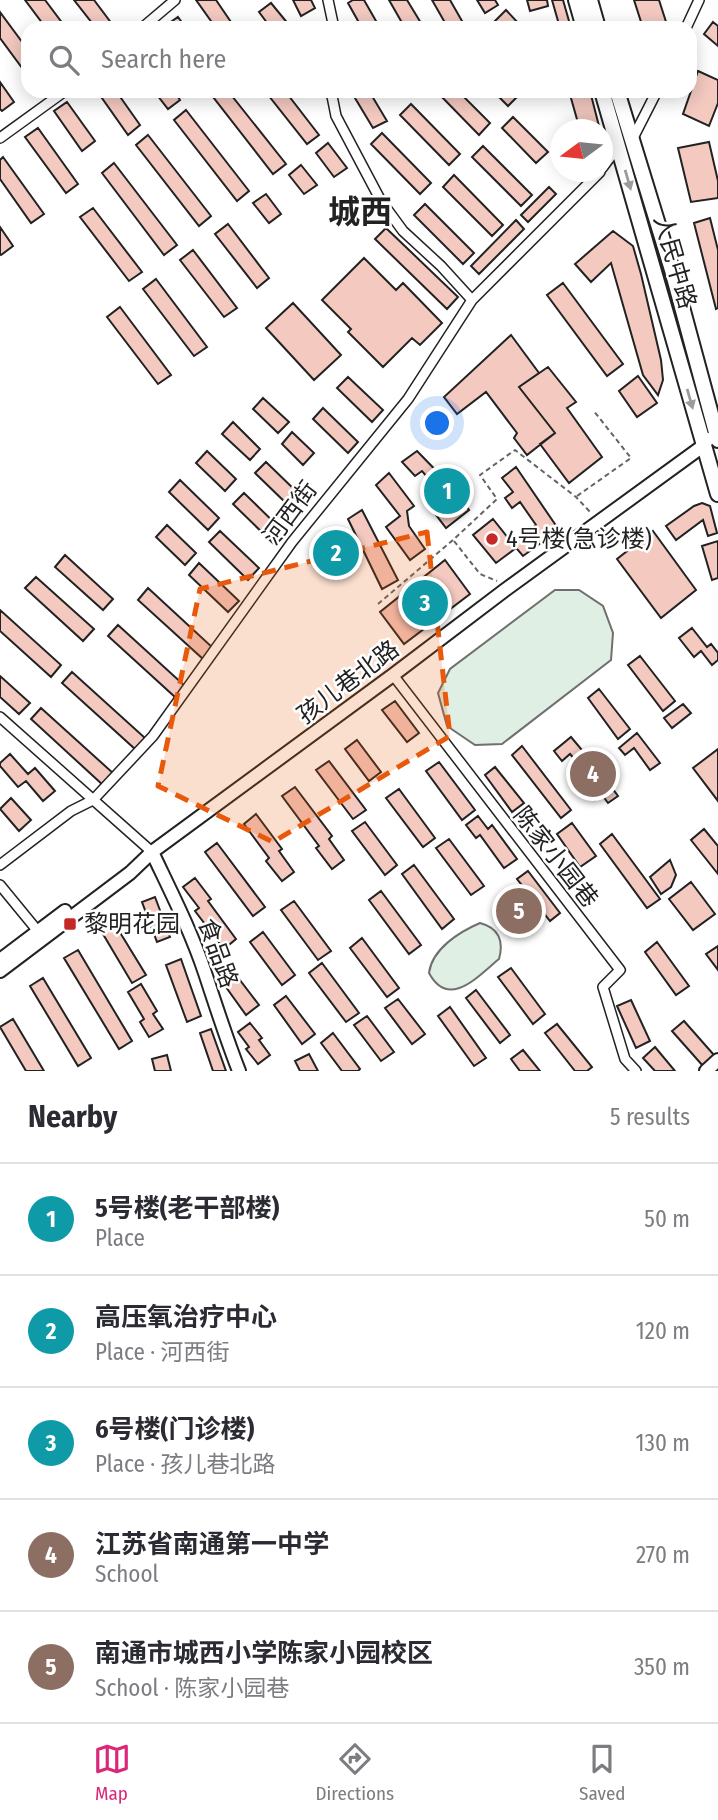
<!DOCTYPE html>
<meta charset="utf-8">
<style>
:root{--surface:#fff;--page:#f7f7f7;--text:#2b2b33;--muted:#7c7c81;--line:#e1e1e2;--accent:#db2777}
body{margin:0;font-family:"Fira Sans Condensed","Noto Sans SC",sans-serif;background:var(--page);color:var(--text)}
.compass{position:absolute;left:550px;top:119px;width:63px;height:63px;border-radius:50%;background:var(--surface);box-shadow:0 4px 18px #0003;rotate:255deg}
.you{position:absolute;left:438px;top:424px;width:24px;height:24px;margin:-18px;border:5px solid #fff;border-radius:50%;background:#1a73e8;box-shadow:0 0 0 10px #1a73e833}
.badge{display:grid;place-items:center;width:46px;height:46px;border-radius:50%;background:var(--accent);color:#fff;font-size:23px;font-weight:700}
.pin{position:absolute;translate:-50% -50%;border:4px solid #fff;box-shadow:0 2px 7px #0006}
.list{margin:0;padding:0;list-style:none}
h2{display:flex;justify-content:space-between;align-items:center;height:91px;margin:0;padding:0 28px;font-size:30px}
h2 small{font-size:23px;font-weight:400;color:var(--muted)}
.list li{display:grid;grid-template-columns:46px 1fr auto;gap:21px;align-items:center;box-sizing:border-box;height:112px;padding:0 28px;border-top:2px solid var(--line)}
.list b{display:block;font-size:26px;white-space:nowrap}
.list p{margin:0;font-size:23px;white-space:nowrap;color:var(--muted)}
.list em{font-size:23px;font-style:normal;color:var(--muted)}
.icon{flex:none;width:38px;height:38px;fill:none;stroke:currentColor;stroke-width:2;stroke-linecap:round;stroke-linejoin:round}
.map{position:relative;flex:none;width:718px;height:1071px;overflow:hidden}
.search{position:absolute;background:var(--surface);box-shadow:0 4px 18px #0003;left:21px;right:21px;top:21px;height:77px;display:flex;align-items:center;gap:18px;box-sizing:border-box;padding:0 24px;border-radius:21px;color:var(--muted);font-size:26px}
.sheet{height:651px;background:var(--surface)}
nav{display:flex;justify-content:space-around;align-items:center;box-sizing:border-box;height:98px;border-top:2px solid var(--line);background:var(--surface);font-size:19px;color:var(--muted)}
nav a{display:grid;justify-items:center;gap:4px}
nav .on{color:var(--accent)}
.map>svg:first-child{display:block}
</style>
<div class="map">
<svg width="718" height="1071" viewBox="0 0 718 1071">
<rect width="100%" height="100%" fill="#fff"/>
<path fill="#e0efe3" stroke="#6f6f6f" stroke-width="2" d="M555,590H579L603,606L613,633L611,660L502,744L475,745L447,726L438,693L450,669Z
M480,923C499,928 504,941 499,959C478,976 449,1010 429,973C432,949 459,932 480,923Z"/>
<path fill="#f3c9c0" stroke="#222" stroke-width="2" d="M25,0H45L66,28H46Z
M74,0H94L115,28H96Z
M196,0H216L235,28H216Z
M293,0H311L315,8L301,16Z
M353,0H364L380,28H362L348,3Z
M389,0H407L424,28H405Z
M432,0H450L466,28H448Z
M477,0H495L498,5L485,13Z
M527,0H547L548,6L530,11Z
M552,0H563L571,28H560Z
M634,0H659L668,28H643Z
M271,3L289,25L291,23L295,28H271L259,12Z
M506,10L520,25L517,28H488Z
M0,12L28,50V76L0,38Z
M178,17L186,28H166L165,26Z
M713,22L718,26V46L704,34Z
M698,71L718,80V103L709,126L683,114Z
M0,82L14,102L2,111L0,109Z
M97,91H116L140,125L128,135Z
M154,91H174L180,100L168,109Z
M212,91H228L286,164L273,174L210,93Z
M265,91H285L319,135L307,144Z
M366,91H369L387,121L373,128L355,98Z
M436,91H458L490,123L479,135Z
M493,91H515L519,95L508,106Z
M569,91H590L600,130H580Z
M67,102L95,141L82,151L54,111Z
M411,104L460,154L449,165L400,115Z
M186,110L249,191L237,201L174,120Z
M513,117L548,152L536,163L502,128Z
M38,128L78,184L66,193L25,137Z
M382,133L431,183L420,194L371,144Z
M148,135L211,216L199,226L136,145Z
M709,142L718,181V198L691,202L678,148Z
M328,143L347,168L334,177L316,153Z
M483,146L532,195L521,206L472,157Z
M3,157L44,214L31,223L0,179V160Z
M114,163L177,245L164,255L102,173Z
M301,165L317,185L304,194L289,175Z
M454,175L503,225L492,236L443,187Z
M549,187L556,194L528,222L521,215Z
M266,194L281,214L269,223L253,203Z
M425,204L474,253L463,264L414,215Z
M93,208L142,272L129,281L80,217Z
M710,218L718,250V308L716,309L694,223Z
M516,220L524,229L479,274L471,266Z
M228,224L269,278L257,288L215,234Z
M0,227L13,246L1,255L0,254Z
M386,228L458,297L447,309L375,239Z
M613,231L633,246L641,274L661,360L663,380L658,395L643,375L611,263L591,282L575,264Z
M193,250L237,308L224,317L180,260Z
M364,258L396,290L403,283L442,323L420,345L412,338L383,367L348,332L351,329L322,300Z
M156,279L207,347L194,356L143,289Z
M563,283L623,364L607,376L547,295Z
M293,303L341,355L314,380L266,328Z
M120,307L171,375L158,384L107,317Z
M511,335L539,373L519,387L555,433L527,455L514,438L517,433L486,392L457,414L444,397Z
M548,367L576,402L567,408L602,457L569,483L540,444L555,433L519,387Z
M638,376L657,403L637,417L619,391Z
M348,377L383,410L372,422L337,388Z
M263,398L289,422L278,433L253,409Z
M323,408L358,442L348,453L313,419Z
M233,422L260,449L250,460L222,434Z
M292,432L314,453L303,465L282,444Z
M207,451L236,479L225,491L196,463Z
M417,451L452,487L469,510L446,528L430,507L444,496L422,471L415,476L402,462Z
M266,462L298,493L287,504L255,473Z
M516,467L559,530L523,556L511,542L536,525L520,502L512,508L505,498L513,492L502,478Z
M389,473L414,506L407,511L409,526L425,549L410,560L386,527L400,516L376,485Z
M180,480L219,518L208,530L169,492Z
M244,493L286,534L275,545L233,504Z
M702,503L710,506L717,533L708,536L703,520L676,540L666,526L694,506Z
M362,510L398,580L382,589L348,519Z
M493,519L516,548L496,563L473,535Z
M167,525L196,553L185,565L156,537Z
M220,531L259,568L248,580L209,542Z
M653,531L696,590L661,618L617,559Z
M332,537L352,548L340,570L321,557Z
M718,541V578L712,580L702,546Z
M65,555L113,599L103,610L55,567Z
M445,560L470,594L404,644L380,612Z
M199,563L239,601L228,612L189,575Z
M36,577L94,629L83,641L25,588Z
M148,588L213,648L203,659L138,600Z
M0,610L61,665L51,677L0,631Z
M118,625L185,686L175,697L108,636Z
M692,628L707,647L711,644L718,653V660L712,665L701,651L694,657L679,638Z
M640,656L675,701L663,711L628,665Z
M72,672L145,738L135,749L62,683Z
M0,676L30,703L19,714L0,697Z
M599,689L630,729L618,739L588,698Z
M395,701L419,733L407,742L382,710Z
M683,704L691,713L672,728L664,718Z
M41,708L114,774L104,786L31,719Z
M637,733L660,763L650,770L634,748L625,755L619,748Z
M571,737L587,756L578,763L570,754L562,761L554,751Z
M357,740L381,772L369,781L345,749Z
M522,746L571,810L561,818L512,755Z
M718,749V801L693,768Z
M10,754L28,774L35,768L55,791L43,801L26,781L18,787L0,766V763Z
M591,760L618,796L608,803L602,795L594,800L583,783L590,778L581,767Z
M329,761L366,810L353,819L316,770Z
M439,762L475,810L462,820L426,771Z
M495,767L524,803L512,812L485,775Z
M295,787L332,836L329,839L344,860L332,869L316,848L319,846L282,796Z
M399,789L435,838L423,847L386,798Z
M11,798L31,820L19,831L0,809Z
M256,814L282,849L279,851L294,872L282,881L266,861L269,858L244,824Z
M478,816L488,829L492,825L517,859L504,868L480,835L476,838L466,825Z
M365,822L397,865L385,875L352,831Z
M572,823L596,856L580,867L557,834Z
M704,829L718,846V874L691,840Z
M612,834L660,899L647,908L600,844Z
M449,839L484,886L471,895L436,848Z
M217,843L265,907L253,916L205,852Z
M670,860L676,875L671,887L661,894L650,877Z
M414,865L454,919L442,929L402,874Z
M528,871L560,913L550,921L517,879Z
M195,878L211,899L208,901L236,939L224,949L195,911L199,908L183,887Z
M691,882L715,914L693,930L669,899Z
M381,891L421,945L409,954L369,900Z
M155,897L170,937L157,942L142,902Z
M294,901L331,951L318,960L281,910Z
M113,921L146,975L132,983L100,929Z
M263,932L295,975L282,985L250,942Z
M362,938L399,988L387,997L350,948Z
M657,942L689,986L676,995L645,952Z
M718,946V970L706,954Z
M78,950L132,1041L119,1049L64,958Z
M181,959L201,1016L187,1022L166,965Z
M322,963L359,1013L346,1022L309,973Z
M230,967L259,1005L246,1015L218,976Z
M511,968L545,1014L533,1024L498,977Z
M43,978L91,1058L78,1066L30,986Z
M141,984L157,1011L153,1014L163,1029L149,1037L140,1022L144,1019L128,992Z
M476,990L510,1035L500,1043L466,998Z
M286,996L315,1034L302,1044L274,1005Z
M398,999L425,1034L412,1044L385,1008Z
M631,1000L650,1041L636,1048L617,1006Z
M450,1007L486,1058L474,1066L438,1016Z
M367,1016L394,1052L381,1061L354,1025Z
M13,1019L44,1071H26L0,1027Z
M684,1021L714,1055L703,1066L672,1031Z
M250,1023L262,1038L259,1040L270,1055L258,1064L246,1049L249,1047L238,1032Z
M557,1024L592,1067L587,1071H575L545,1033Z
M211,1029L226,1071H213L200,1033Z
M333,1033L360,1069L358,1071H342L321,1043Z
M655,1047L675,1071H655L643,1058Z
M523,1050L540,1071H520L511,1059Z
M309,1054L318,1071H300L295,1061Z
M167,1055L171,1071H155L152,1059Z"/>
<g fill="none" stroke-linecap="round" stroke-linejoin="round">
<defs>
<path id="street" d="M328,0L334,28
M142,28L175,0
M686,28L699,0
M331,91L336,116L381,201L403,231L441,266L472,300
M0,138L65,91
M632,140L657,91
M602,168L618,147
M393,675L620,970L603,987L625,1059L636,1071
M0,717L152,852
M0,865L71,811L93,800L153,736L292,542L408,399L472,300L600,172
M0,885L41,935"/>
<path id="secondary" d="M152,852C171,892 191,931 205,973C216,1006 226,1038 239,1071
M0,960L65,911
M0,971L130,873L152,852L393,675L505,590L703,446L708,439
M706,1071L718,1060"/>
<path id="primary" d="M576,0L584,28
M590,0L598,28
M602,91L718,494
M617,91L672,270L718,440"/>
</defs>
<use href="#street" stroke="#222" stroke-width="12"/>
<use href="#secondary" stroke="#222" stroke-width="16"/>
<use href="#primary" stroke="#222" stroke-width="18"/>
<path stroke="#646464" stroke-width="2" stroke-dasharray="5 3.5" stroke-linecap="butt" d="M577,496L631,458L593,410
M454,541L480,574L497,581
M378,604L453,540L497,499L480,475L515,450L576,497L592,514"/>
<use href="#street" stroke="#fff" stroke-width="9"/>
<use href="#secondary" stroke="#fff" stroke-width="12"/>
<use href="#primary" stroke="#fff" stroke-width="14"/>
</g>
<defs><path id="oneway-solid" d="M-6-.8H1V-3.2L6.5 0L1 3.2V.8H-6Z" transform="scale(1.75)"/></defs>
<g fill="#9c9c9c">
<use href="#oneway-solid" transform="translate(628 180) rotate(74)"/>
<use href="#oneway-solid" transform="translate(690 399) rotate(74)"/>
</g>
<path fill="#e8590c" fill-opacity="0.2" stroke="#e8590c" stroke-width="5" stroke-dasharray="14 9" stroke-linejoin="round" d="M427,532L450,736L273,842L158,786L200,589Z"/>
<g fill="#c62828" stroke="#fff" stroke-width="2.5">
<circle cx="492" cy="539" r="7"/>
<rect x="63" y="917" width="14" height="14" rx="3.5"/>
</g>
<g text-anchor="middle" stroke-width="5" stroke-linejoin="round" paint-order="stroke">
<g font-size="24" fill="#222" stroke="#fff">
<text transform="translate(675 262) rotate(74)" y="8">人民中路</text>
<text transform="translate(290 513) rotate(-53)" y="8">河西街</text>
<text transform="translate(348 682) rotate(-37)" y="8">孩儿巷北路</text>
<text transform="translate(556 857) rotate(52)" y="8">陈家小园巷</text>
<text transform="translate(218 953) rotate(70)" y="8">食品路</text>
</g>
<g font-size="24" fill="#222" stroke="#fff" text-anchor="start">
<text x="506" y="547">4号楼(急诊楼)</text>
<text x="84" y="932">黎明花园</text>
</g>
<g font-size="32" font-weight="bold" fill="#222" stroke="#fff">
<text x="360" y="223">城西</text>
</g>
</g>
</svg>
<svg class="compass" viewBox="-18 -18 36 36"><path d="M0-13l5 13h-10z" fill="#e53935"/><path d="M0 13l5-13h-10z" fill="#7c7c81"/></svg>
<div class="you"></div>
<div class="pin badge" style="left:447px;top:491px;background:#0f9aa8">1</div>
<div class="pin badge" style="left:336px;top:553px;background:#0f9aa8">2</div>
<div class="pin badge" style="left:425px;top:603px;background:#0f9aa8">3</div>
<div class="pin badge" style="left:593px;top:774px;background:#8d6e63">4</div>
<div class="pin badge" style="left:519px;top:911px;background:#8d6e63">5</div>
<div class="search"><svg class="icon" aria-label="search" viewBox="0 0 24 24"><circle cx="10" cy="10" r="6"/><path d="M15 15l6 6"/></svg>Search here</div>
</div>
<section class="sheet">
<h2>Nearby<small>5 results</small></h2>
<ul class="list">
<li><span class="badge" style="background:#0f9aa8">1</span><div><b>5号楼(老干部楼)</b><p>Place</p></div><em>50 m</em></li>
<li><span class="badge" style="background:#0f9aa8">2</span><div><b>高压氧治疗中心</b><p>Place · 河西街</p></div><em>120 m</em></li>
<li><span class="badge" style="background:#0f9aa8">3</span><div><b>6号楼(门诊楼)</b><p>Place · 孩儿巷北路</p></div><em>130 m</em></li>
<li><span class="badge" style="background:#8d6e63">4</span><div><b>江苏省南通第一中学</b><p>School</p></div><em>270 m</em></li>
<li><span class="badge" style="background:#8d6e63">5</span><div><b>南通市城西小学陈家小园校区</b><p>School · 陈家小园巷</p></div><em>350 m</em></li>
</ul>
</section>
<nav>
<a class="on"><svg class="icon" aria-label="map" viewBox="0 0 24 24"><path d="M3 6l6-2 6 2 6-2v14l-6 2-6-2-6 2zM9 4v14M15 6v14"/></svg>Map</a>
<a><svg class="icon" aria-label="directions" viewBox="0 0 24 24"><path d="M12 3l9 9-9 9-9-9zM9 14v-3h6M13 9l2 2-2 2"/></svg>Directions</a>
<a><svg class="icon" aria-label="saved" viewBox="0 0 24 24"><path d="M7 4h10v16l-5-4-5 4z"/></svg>Saved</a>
</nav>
